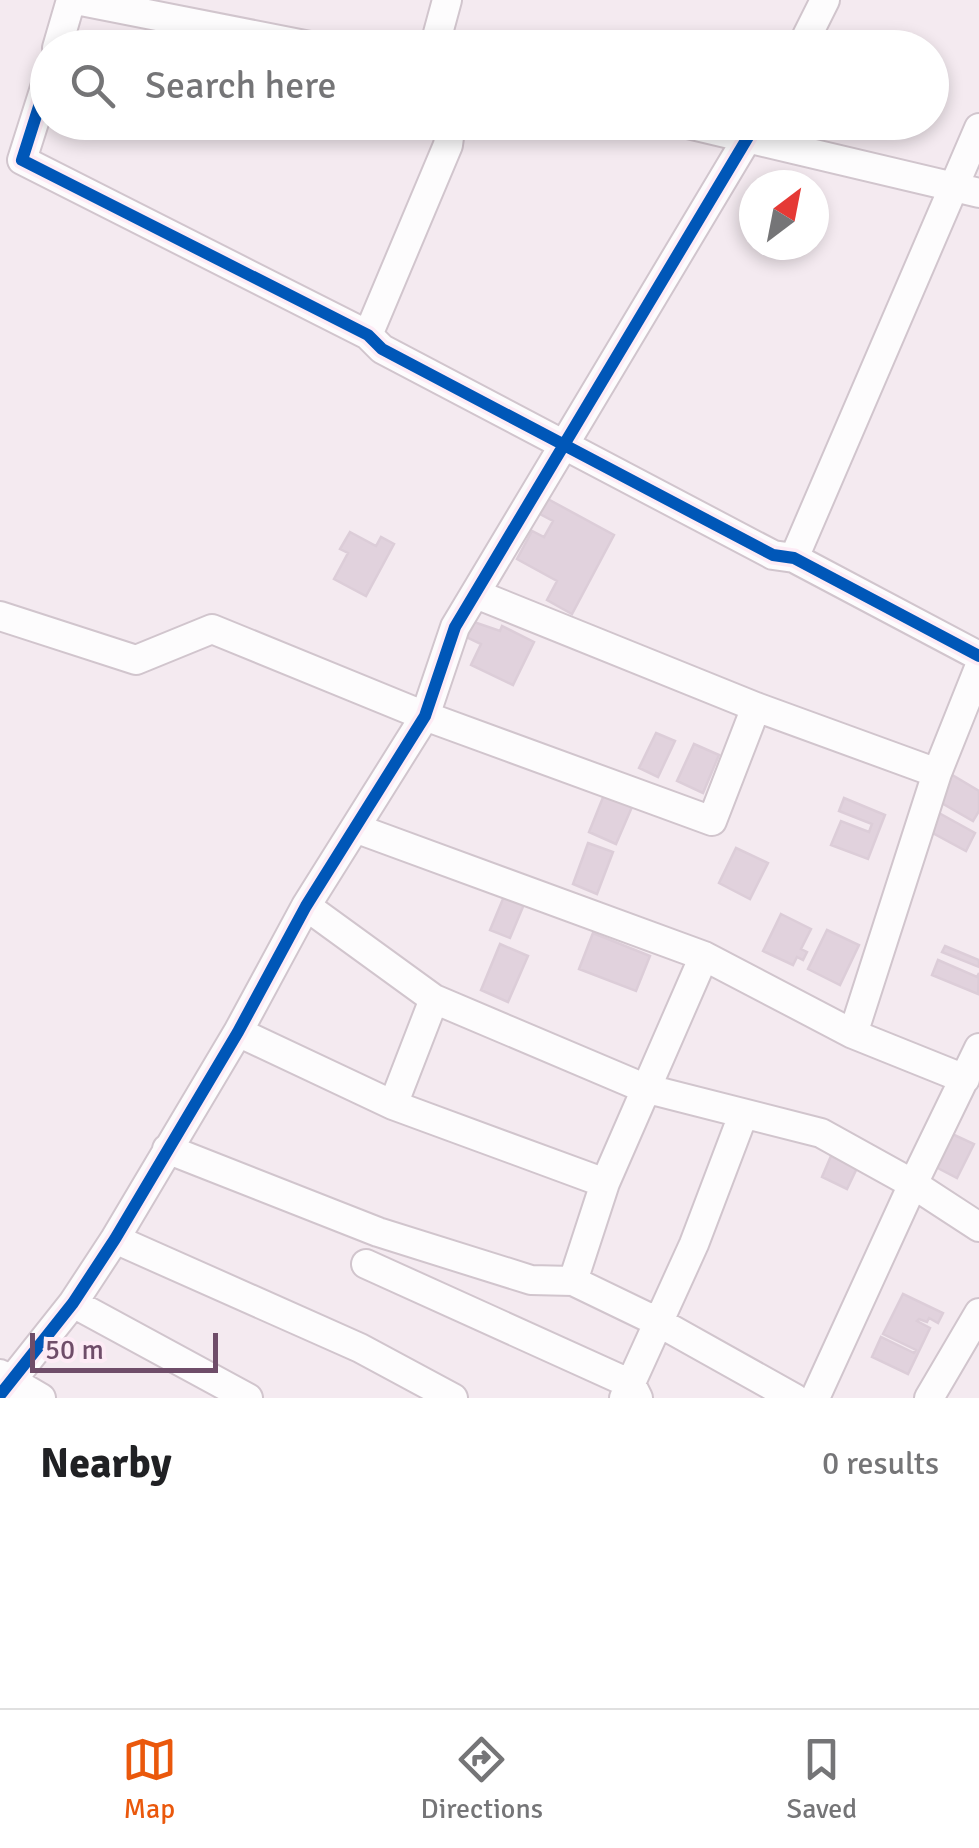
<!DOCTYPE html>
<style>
:root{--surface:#fff;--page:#f6f6f6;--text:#202124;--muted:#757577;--line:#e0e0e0;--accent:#ea580c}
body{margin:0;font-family:Signika,sans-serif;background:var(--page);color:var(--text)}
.compass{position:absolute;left:739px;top:170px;width:90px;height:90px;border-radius:50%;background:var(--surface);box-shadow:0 5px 15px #0003;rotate:32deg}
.scale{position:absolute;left:30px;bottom:25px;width:188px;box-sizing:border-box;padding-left:10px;border:5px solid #6f4d69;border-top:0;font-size:28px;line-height:35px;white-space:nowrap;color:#6f4d69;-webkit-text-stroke:8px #fdebf5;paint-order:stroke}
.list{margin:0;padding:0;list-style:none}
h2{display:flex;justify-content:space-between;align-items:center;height:130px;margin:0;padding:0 40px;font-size:42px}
h2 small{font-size:32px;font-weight:400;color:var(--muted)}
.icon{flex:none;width:55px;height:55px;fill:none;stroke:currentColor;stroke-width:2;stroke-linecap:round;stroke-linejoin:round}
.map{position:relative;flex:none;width:979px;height:1398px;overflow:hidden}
.search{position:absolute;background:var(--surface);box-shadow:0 5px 15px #0003;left:30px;right:30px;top:30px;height:110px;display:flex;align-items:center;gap:25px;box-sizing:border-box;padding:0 35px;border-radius:55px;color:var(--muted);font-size:38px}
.sheet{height:310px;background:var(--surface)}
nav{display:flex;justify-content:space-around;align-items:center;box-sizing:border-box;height:140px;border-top:2px solid var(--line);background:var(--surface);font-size:28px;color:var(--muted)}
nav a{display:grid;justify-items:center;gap:5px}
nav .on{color:var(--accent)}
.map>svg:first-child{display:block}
</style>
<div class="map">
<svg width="979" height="1398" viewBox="0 0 979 1398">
<rect width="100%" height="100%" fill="#f4eaf0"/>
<path fill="#e1d2dd" stroke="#dccdd8" stroke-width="2.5" d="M546,498L614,535L572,614L547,600L557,581L517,559L532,531L544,537L553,521L538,513Z
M350,532L376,546L381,537L394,544L366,596L334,579L348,553L340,549Z
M471,621L500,631L502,626L534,642L513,685L471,665L481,644L464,636Z
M656,733L675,741L658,777L639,768Z
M694,744L719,755L703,793L677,781Z
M949,773L979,791V811L973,821L933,798Z
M604,795L632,807L616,844L589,832Z
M844,798L885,815L868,859L831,845L841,821L869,832L872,824L839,811Z
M939,813L975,833L966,851L929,831Z
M588,843L613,852L597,894L573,884Z
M736,848L768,863L750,899L719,883Z
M505,894L525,902L510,938L490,930Z
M781,914L811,929L801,949L807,952L803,960L797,957L793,965L763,951Z
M827,930L859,945L840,985L808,969Z
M593,933L650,956L636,991L579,969Z
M500,944L528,956L508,1002L481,990Z
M945,946L979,960V967L942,952Z
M938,960L977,977L979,973L978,994L932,975Z
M950,1133L974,1144L957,1178L934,1166Z
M831,1156L857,1168L847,1189L822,1177Z
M903,1294L943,1313L938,1323L929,1318L927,1322L919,1319L917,1321L930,1328L908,1374L872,1357L881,1337L914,1353L916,1350L883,1334Z"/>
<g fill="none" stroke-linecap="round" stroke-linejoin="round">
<defs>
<path id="street" d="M76,0L320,48
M57,48L71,0
M434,48L447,0
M801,48L825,0
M48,78L22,160L368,335L382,349L773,555L794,558L979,656
M679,122L979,193
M368,335L448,145L451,122
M794,558L979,128
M476,594L756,707L937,773
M0,616L136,660L212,629L425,716L712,821L756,707
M355,828L704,956L853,1034L965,1079
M306,906L434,999L644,1088L821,1133L913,1184L979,1227
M238,1032L393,1105L605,1183
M853,1034L937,773L979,668
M393,1105L434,999
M167,1149L378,1232L531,1280L573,1281L660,1323L794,1398
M115,1239L360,1348L453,1398
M366,1264L631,1384L638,1398
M573,1281L605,1183L704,956
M73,1303L248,1398
M0,1374L41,1398
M0,1395L73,1303L115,1239L238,1032L306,906L425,716L455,627L757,122
M624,1398L694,1244L743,1115
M815,1398L913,1184L979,1048
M929,1398L979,1313"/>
</defs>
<use href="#street" stroke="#d1c5cd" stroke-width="32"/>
<use href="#street" stroke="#fdfcfd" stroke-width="28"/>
<defs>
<path id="cycleway" d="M48,78L22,160L368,335L382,349L773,555L794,558L979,656
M0,1395L73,1303L115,1239L238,1032L306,906L425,716L455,627L757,122"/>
</defs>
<use href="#cycleway" stroke="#fdebf5" stroke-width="19"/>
<use href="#cycleway" stroke="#0057b8" stroke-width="12"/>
</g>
</svg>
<svg class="compass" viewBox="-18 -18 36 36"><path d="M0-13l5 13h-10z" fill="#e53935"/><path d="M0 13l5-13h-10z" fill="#757577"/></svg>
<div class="scale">50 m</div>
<div class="search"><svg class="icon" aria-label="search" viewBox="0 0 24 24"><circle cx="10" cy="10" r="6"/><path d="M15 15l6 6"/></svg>Search here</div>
</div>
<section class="sheet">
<h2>Nearby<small>0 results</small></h2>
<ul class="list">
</ul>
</section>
<nav>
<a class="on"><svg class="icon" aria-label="map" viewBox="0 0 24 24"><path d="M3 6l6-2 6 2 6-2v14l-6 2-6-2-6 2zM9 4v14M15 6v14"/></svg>Map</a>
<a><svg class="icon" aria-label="directions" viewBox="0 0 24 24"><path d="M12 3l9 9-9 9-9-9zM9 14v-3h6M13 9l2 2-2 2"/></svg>Directions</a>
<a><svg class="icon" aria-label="saved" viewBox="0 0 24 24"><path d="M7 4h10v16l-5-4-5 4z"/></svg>Saved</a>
</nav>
